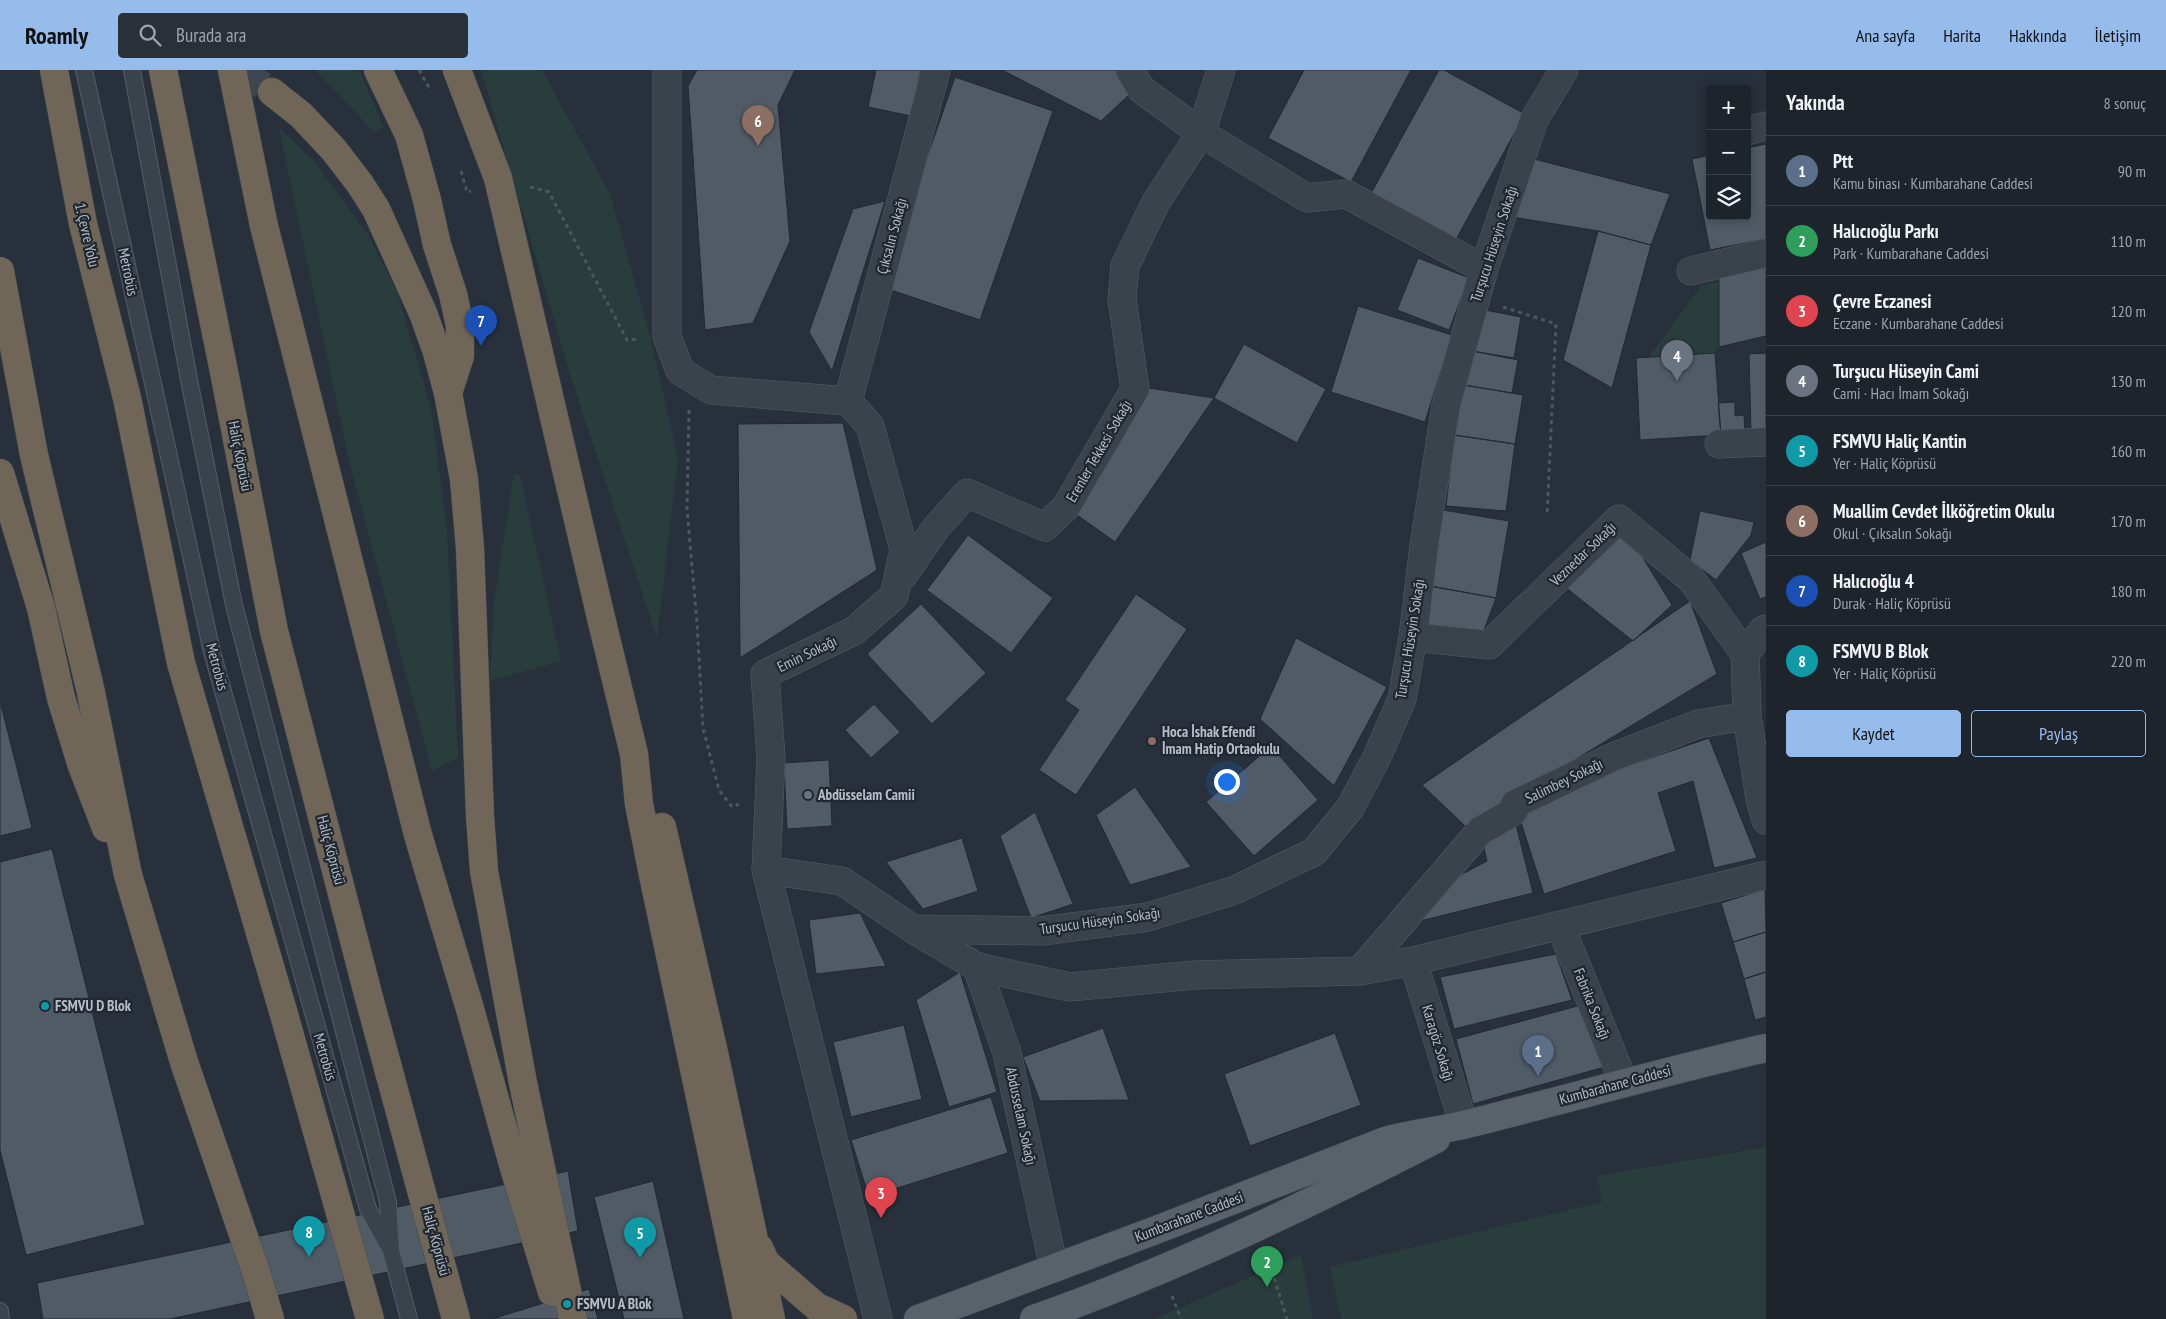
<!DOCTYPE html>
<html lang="tr">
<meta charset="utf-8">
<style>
:root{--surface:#1d242c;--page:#2a3038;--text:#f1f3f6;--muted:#a0a4a9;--line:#3b4148;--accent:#96bcec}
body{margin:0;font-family:"PT Sans Narrow",sans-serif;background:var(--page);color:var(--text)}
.controls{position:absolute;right:15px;top:15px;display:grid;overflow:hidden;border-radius:5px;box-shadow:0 2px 12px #0003}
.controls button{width:45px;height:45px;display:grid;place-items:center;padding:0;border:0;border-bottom:1px solid var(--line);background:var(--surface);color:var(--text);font:25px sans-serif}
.you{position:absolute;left:1226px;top:711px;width:18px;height:18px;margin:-12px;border:4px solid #fff;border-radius:50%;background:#1a73e8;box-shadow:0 0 0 8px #1a73e833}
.badge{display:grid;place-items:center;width:32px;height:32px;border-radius:50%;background:var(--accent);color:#fff;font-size:16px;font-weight:700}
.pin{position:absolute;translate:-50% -41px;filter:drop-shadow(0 1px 2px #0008)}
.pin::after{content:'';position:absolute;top:26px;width:18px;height:15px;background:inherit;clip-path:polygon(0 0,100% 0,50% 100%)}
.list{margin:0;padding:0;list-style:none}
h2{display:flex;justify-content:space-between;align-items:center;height:65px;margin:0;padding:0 20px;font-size:21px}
h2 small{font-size:16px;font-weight:400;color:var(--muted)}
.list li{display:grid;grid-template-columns:32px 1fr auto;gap:15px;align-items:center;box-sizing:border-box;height:70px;padding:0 20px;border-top:1px solid var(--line)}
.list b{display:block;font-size:19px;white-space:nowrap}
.list p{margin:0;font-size:16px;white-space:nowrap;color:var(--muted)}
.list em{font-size:16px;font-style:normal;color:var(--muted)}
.actions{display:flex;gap:10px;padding:15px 20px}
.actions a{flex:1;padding:11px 0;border:1px solid var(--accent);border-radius:5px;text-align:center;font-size:18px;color:var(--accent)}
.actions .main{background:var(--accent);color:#111}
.icon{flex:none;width:28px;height:28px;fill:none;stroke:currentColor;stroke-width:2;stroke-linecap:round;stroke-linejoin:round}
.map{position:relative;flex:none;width:1766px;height:1249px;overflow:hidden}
header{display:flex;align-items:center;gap:30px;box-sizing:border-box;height:70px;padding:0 25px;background:var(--accent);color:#111}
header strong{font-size:24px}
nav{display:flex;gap:28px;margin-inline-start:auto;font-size:18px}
.search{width:350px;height:45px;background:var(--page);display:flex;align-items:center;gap:12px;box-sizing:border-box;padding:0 18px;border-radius:5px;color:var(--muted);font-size:19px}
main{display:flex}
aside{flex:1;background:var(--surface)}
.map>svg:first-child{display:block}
</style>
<header>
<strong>Roamly</strong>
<div class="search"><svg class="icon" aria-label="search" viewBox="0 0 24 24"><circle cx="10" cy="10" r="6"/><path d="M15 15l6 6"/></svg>Burada ara</div>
<nav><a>Ana sayfa</a><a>Harita</a><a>Hakkında</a><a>İletişim</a></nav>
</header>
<main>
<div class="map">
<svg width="1766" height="1249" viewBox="0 0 1766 1249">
<rect width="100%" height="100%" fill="#27303b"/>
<path fill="#2a3d3d" d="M315,0H359L384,57L374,62Z
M481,0H542L610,124L650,266L678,388L657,568L570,304Z
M279,58L313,90L368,165L397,222L431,338L447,461L458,688L432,701L350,395Z
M1719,212V277L1715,283L1649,287L1701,216Z
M514,403L520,405L561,591L490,611L494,534Z
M1766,1077V1249H1341L1330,1197L1602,1132L1597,1106Z
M1301,1185L1313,1249H1154Z"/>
<path fill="#505b66" stroke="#212932" d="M697,0H795L778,35L790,171L753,253L705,260L688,16Z
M876,0H921L911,46L868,37Z
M1002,0H1117L1130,24L1101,51Z
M1304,0H1411L1351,112L1268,68Z
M1439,0H1444L1525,44L1454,173L1369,127Z
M955,7L1053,41L980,250L882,217Z
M1766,74V169L1710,180L1692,89L1710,85V146H1747V78Z
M1534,89L1670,124L1651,175L1598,161L1512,147Z
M885,131L832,301L809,262L853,139Z
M1598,161L1651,175L1612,318L1563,290Z
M1418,188L1469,208L1449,260L1397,240Z
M1766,197V266L1719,277V205Z
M1358,236L1452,265L1425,352L1331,322Z
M1480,239L1521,247L1514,288L1472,281Z
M1244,274L1326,319L1297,373L1214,328Z
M1472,281L1518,290L1512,323L1464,315Z
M1715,283L1721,365L1640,370L1636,288Z
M1766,283V363L1751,364L1749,284Z
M1464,315L1523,325L1515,374L1454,365Z
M1149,318L1214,328L1115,472L1066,437Z
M1735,332V346L1744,345L1745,363L1721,365L1718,333Z
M843,353L877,500L740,588L738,354Z
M1454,365L1515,374L1506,441L1446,436Z
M1443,440L1509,451L1496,528L1430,516Z
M1700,441L1754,452L1751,465L1716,510L1690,490Z
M1619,449L1672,535L1633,571L1565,517Z
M968,465L1053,528L1011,583L927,520Z
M1766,472V527L1760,529L1741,483Z
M1430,516L1496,528L1481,568L1425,562Z
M1136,524L1187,559L1076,725L1039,700L1079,640L1065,630Z
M1690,531L1717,604L1465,756L1422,715Z
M921,534L986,603L932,654L867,584Z
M1296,568L1387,617L1334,716L1260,649Z
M0,631L32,758L0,766Z
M874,634L900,662L871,688L845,660Z
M1709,668L1757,788L1714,798L1693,711L1658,723L1676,781L1544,824L1515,734Z
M1271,676L1318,730L1254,786L1206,732Z
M829,690L832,756L787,759L784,693Z
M1135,717L1191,797L1130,815L1096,745Z
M1035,742L1073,834L1031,848L1000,766Z
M1513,742L1533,823L1420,851L1426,823L1487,791L1480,761Z
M962,768L978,821L923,839L886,792Z
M52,779L145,1155L26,1185L0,1080V792Z
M1765,819L1766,862L1733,872L1721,833Z
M860,843L886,896L816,904L809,850Z
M1766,862V902L1744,909L1733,872Z
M1556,884L1572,930L1454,959L1440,907Z
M960,902L997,1022L949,1037L916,930Z
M1766,902V947L1755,950L1744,909Z
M1581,935L1608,996L1473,1034L1456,969Z
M904,955L922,1029L851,1047L833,972Z
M1103,958L1129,1030L1040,1031L1023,987Z
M1335,963L1361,1035L1250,1076L1224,1004Z
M991,1027L1008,1083L869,1127L851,1070Z
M568,1101L578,1161L170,1249H43L37,1213Z
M653,1111L684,1249H624L594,1127Z
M589,1219L598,1249H492Z"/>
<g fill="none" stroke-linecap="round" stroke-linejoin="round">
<path stroke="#3c4550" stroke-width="28" stroke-dasharray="28 14" stroke-linecap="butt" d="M240,0L272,22"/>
<defs>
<path id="lane" d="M84,0L212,582L368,1139L389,1177
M132,0L190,315L234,535L388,1132L391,1181L409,1249
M0,1241L1,1249"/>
<path id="street" d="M667,0V266L680,301L711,320L848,331
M1130,0L1141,19L1201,63L1307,128L1346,124L1484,199
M1747,61L1766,56
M1691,201L1766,183
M848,331L870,356L904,479L894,526L854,561L765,604L771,688L766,800L842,811L913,859L977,897L1070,917L1194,905L1360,901L1413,891L1766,805
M848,331L936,0
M1719,374L1766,372
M902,507L936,458L967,423L1045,457L1066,437L1135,319L1122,229L1125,196L1156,132L1201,63L1221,0
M1766,559L1762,561L1745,584L1747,646L1760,729L1766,750
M1413,567L1489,575L1619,449L1691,509L1745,584
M766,800L878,1249
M1560,855L1624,1013
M914,859L1042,861L1148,847L1235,820L1314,782L1350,738L1377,687L1402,629L1413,567L1424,476L1446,335L1484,199L1534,50L1564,0
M1413,891L1464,1055
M977,897L1007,983L1054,1198
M1360,901L1480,761L1513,742L1515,734L1613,687L1698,654L1747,646"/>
<path id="primary" d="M918,1249L1156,1160L1385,1071C1412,1063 1440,1061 1467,1054C1567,1029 1666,1001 1766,978
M1034,1249C1173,1200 1305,1136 1436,1069"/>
<path id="highway" d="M54,0L83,154L127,328L181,593L283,941L370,1249
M163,0L225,307L274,561L368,924L456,1249
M232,0L264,156L418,765L470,939L514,1098L552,1222
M378,0L409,65L427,130L437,175L453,224L460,256V286L448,323
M457,0L498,108L602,552L634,684L639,734L653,805L747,1249
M272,22L301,45L334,80L360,114L376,139L423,243L437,282L448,323L464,409L470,478L480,746L484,801L523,1013L573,1249
M0,201L34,385L90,618L128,805L184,992L257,1205L270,1249
M0,403L41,538L61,628L82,696L106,758
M662,757L714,983L771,1249
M759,1178L766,1193L817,1237L843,1249"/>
</defs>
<use href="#lane" stroke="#555d66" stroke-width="18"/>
<use href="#street" stroke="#555d66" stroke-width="29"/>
<use href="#primary" stroke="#434b54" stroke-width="29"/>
<use href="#highway" stroke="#454d56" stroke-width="29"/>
<path stroke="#495a5b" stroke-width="3" stroke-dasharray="4 4" stroke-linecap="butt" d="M419,0L431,21
M461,101L467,122L471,121
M530,117L549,122L627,270L639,269
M1503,237L1556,254L1547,446
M689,340L687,439L697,553L703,658L719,720L732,737L739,734
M1267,1185L1287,1249
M1172,1226L1181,1249"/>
<use href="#lane" stroke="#3a424b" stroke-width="16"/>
<use href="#street" stroke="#3a424b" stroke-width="28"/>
<use href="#primary" stroke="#59616b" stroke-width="28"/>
<use href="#highway" stroke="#706658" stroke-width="28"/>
</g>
<circle fill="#8d6e63" stroke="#1f2730" stroke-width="2" cx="1152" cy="671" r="5"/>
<circle fill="#6b7280" stroke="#1f2730" stroke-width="2" cx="808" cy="725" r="5"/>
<g fill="#0f9aa8" stroke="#1f2730" stroke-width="2">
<circle cx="45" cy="936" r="5"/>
<circle cx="567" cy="1234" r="5"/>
</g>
<g text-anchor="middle" stroke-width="4.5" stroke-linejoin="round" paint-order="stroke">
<g font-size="15" fill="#b6bdc7" stroke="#1f2730">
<text transform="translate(87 165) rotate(77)" y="5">1. Çevre Yolu</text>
<text transform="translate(892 166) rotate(-75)" y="5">Çıksalın Sokağı</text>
<text transform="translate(1494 174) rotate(-72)" y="5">Turşucu Hüseyin Sokağı</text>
<text transform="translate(128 202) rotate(78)" y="5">Metrobüs</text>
<text transform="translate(1099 381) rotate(-60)" y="5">Erenler Tekkesi Sokağı</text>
<text transform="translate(240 386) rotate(79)" y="5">Haliç Köprüsü</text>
<text transform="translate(1583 484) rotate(-44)" y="5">Veznedar Sokağı</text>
<text transform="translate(1410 569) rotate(-81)" y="5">Turşucu Hüseyin Sokağı</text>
<text transform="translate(807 584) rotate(-26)" y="5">Emin Sokağı</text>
<text transform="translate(217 597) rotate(75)" y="5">Metrobüs</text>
<text transform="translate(1564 711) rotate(-26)" y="5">Salimbey Sokağı</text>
<text transform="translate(331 780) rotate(75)" y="5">Haliç Köprüsü</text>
<text transform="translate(1100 851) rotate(-8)" y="5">Turşucu Hüseyin Sokağı</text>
<text transform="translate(1592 934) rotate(68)" y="5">Fabrika Sokağı</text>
<text transform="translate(1438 973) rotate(73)" y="5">Karagöz Sokağı</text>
<text transform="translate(325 987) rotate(74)" y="5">Metrobüs</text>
<text transform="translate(1615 1015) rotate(-15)" y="5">Kumbarahane Caddesi</text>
<text transform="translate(1021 1046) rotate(78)" y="5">Abdusselam Sokağı</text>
<text transform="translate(1189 1147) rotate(-21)" y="5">Kumbarahane Caddesi</text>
<text transform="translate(436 1171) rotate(75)" y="5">Haliç Köprüsü</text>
</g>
<g font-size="15" font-weight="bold" fill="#b6bdc7" stroke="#1f2730" text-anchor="start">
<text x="1162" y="667">Hoca İshak Efendi<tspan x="1162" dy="17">İmam Hatip Ortaokulu</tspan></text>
<text x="818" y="730">Abdüsselam Camii</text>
<text x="55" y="941">FSMVU D Blok</text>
<text x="577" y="1239">FSMVU A Blok</text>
</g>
</g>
</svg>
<div class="controls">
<button>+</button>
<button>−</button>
<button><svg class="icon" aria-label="layers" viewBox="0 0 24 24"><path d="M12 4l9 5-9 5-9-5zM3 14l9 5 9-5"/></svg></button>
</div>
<div class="you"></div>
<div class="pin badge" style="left:1538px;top:1006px;background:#5c6f8a">1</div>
<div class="pin badge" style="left:1267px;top:1217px;background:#2e9e5b">2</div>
<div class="pin badge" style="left:881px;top:1148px;background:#e0444e">3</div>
<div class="pin badge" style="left:1677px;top:311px;background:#6b7280">4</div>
<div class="pin badge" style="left:640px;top:1188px;background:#0f9aa8">5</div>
<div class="pin badge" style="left:758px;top:76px;background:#8d6e63">6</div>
<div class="pin badge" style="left:481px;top:276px;background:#1a4fb4">7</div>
<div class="pin badge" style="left:309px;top:1187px;background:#0f9aa8">8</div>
</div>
<aside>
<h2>Yakında<small>8 sonuç</small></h2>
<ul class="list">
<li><span class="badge" style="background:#5c6f8a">1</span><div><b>Ptt</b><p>Kamu binası · Kumbarahane Caddesi</p></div><em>90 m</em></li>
<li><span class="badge" style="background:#2e9e5b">2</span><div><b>Halıcıoğlu Parkı</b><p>Park · Kumbarahane Caddesi</p></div><em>110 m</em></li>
<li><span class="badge" style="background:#e0444e">3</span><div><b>Çevre Eczanesi</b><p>Eczane · Kumbarahane Caddesi</p></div><em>120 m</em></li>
<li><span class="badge" style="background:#6b7280">4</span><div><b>Turşucu Hüseyin Cami</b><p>Cami · Hacı İmam Sokağı</p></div><em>130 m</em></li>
<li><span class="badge" style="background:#0f9aa8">5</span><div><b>FSMVU Haliç Kantin</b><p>Yer · Haliç Köprüsü</p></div><em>160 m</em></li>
<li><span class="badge" style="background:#8d6e63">6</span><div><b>Muallim Cevdet İlköğretim Okulu</b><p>Okul · Çıksalın Sokağı</p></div><em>170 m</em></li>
<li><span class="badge" style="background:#1a4fb4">7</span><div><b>Halıcıoğlu 4</b><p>Durak · Haliç Köprüsü</p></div><em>180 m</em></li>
<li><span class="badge" style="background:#0f9aa8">8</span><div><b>FSMVU B Blok</b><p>Yer · Haliç Köprüsü</p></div><em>220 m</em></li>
</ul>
<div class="actions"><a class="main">Kaydet</a><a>Paylaş</a></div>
</aside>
</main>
